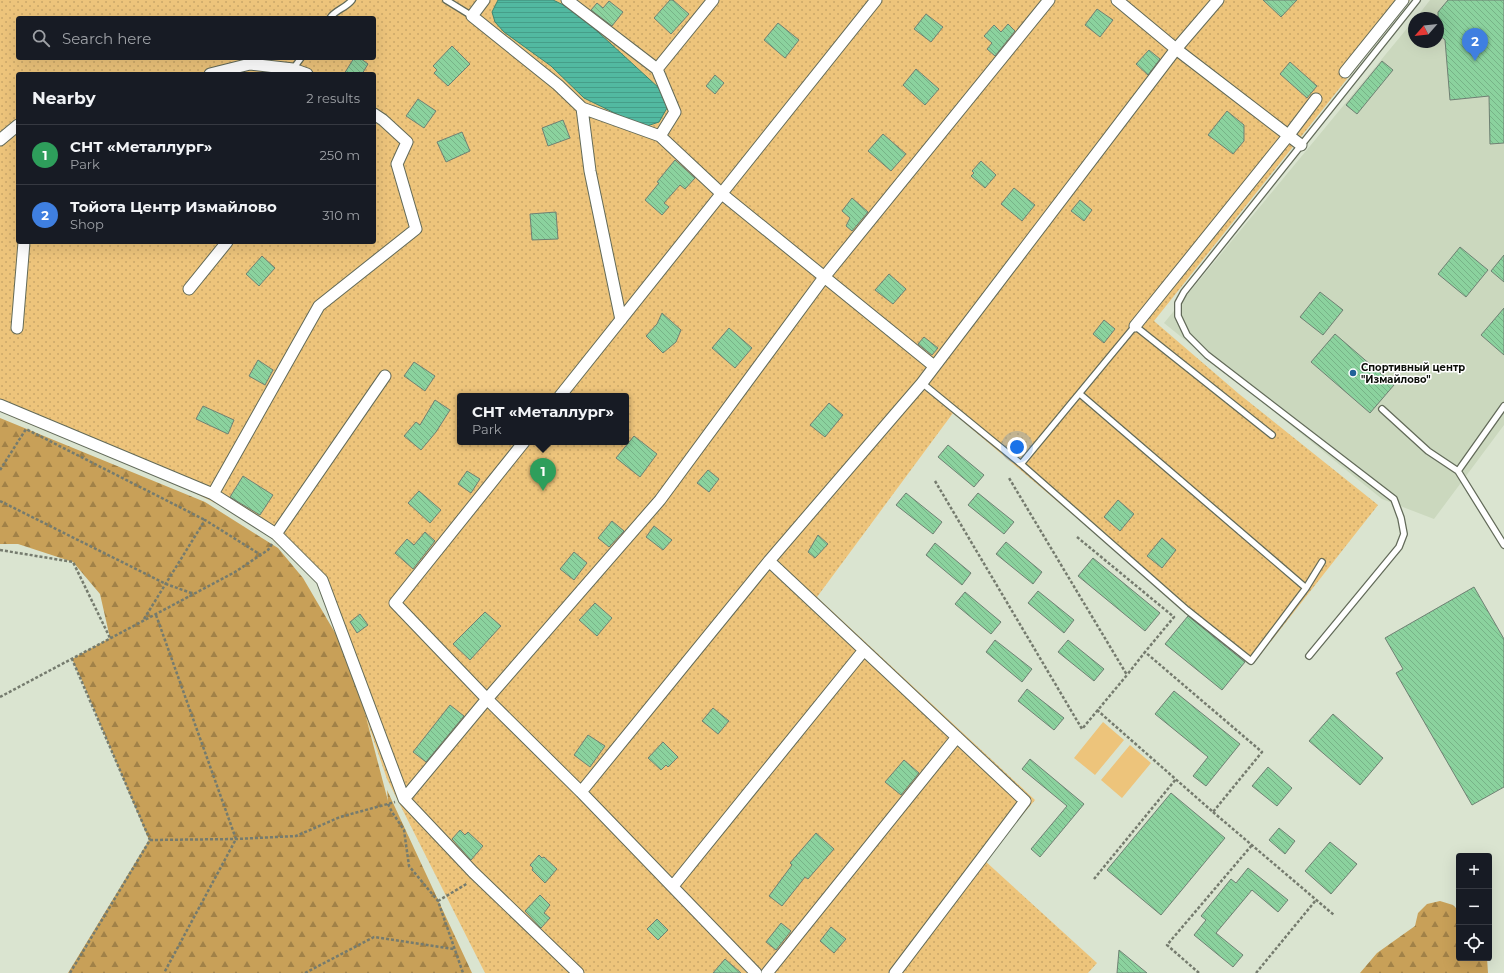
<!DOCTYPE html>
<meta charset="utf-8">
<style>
:root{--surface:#171b24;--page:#20242c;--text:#f1f3f6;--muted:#9ea1a6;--line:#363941;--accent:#8c9099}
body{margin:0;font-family:Montserrat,sans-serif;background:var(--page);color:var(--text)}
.controls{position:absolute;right:12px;bottom:12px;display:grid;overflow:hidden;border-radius:4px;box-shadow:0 4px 16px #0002}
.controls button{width:36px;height:36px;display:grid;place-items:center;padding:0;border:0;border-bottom:1px solid var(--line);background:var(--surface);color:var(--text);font:20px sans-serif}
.compass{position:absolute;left:1408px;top:12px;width:36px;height:36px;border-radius:50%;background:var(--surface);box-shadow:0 4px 16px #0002;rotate:242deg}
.you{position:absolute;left:1017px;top:447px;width:14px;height:14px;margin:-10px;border:3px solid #fff;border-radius:50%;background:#1a73e8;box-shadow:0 0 0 6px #1a73e833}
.badge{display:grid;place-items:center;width:26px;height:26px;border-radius:50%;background:var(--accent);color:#fff;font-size:13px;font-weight:700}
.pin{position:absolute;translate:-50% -33px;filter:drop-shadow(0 1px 2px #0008)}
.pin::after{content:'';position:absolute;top:21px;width:14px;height:12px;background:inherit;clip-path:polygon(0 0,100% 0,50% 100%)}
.popup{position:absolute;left:457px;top:393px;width:172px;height:52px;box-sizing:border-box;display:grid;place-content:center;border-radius:4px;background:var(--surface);filter:drop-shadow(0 1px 3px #0005);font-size:13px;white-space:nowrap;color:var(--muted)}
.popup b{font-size:15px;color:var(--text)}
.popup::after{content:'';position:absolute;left:50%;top:100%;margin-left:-8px;border:8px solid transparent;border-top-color:var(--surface)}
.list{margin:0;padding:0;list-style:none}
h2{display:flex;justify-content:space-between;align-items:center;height:52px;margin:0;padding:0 16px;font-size:17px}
h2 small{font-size:13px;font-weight:400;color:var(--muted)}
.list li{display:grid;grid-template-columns:26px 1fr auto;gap:12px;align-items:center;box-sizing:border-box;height:60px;padding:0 16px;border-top:1px solid var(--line)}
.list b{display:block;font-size:15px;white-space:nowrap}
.list p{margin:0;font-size:13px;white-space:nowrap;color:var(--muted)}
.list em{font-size:13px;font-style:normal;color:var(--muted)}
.icon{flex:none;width:22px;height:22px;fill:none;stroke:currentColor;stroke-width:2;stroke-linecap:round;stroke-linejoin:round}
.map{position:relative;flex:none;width:1504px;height:973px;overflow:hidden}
.search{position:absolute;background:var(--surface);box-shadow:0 4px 16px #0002;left:16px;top:16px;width:360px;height:44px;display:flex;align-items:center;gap:10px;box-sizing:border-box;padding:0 14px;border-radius:4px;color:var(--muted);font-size:15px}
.panel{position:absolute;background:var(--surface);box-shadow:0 4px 16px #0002;left:16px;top:72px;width:360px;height:172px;border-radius:4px}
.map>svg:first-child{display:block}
</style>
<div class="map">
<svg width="1504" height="973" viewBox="0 0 1504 973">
<defs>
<pattern id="grass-dots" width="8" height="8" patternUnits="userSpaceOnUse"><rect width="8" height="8" fill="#edc47b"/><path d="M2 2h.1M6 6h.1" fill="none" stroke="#caa769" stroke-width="1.8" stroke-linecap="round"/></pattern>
<pattern id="forest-firs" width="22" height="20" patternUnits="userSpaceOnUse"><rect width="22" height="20" fill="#c8a058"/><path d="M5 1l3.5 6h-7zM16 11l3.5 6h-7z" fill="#a18147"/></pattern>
<pattern id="water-rules" width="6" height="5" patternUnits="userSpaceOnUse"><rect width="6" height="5" fill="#52b9a1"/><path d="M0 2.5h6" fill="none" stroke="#469e89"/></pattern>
<pattern id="building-back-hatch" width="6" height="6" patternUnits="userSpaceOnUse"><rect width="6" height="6" fill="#8bd29e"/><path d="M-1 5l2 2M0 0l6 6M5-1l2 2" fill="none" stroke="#77b387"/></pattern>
</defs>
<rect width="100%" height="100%" fill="#dae4d0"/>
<path fill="#cbd8be" d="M1430,0H1504V425L1434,519L1382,499L1164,323L1414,20V42H1438V18H1416Z"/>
<path fill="url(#grass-dots)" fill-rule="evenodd" d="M0,0H1410L1154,321L1239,394L1378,505L1253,664L1188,612L953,413L817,597L1035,800L984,860L1097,963L1088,973H485L387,779L330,613L319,583L269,536L225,508L163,477L17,419L0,410ZM18,18H374V58H18ZM18,74H374V242H18ZM460,396H626V442H460Z"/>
<path fill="url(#forest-firs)" d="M0,418L205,502L278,548L303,578L351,660L388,801L387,790L472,973H68L149,840L83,683L72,659L110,638L100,594L73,562L18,544H0Z
M1440,901L1453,905L1459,911V958H1487L1488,973H1360L1377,953L1415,926L1418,913L1427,904Z"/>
<path fill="#edc47b" d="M1103,722L1124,740L1095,775L1074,758Z
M1130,745L1151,763L1122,798L1101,780Z"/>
<path fill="url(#water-rules)" stroke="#3d8673" d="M498,0H553L574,10L660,89L668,100L667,108L659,122L647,126L631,121L584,98L551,66L504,32L495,22L492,12Z"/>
<path fill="url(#building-back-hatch)" stroke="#6f8073" d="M670,0H673L689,14L671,34L654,18Z
M1263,0H1297L1281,17Z
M1448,0H1504V143L1490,144L1489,96L1450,100L1445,40L1438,34V12Z
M609,1L623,12L612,26L591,10L597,3L603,8Z
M1097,9L1113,20L1100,37L1085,25Z
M926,14L943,27L931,42L914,29Z
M778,23L799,40L785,58L764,40Z
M1008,24L1015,31L995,56L987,49L992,43L984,36L994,25L1001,32Z
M452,46L470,64L448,86L434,73L437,70L433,66Z
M1149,50L1160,59L1148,75L1136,64Z
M354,58H360L368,64L362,74H344Z
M1382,61L1393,70L1357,114L1346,105Z
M1290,62L1317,86L1307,98L1280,74Z
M916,69L939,89L925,105L903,85Z
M715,75L724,83L715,94L706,86Z
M418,99L436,111L424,128L406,116Z
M1227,111L1244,125V141L1233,154L1208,135Z
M563,120L570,138L548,146L542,128Z
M462,132L470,151L446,162L437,142Z
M883,134L906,154L891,171L868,151Z
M675,160L695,178L685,189L680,185L664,203L669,207L662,215L645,200L659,183L657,182Z
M981,161L996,175L985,188L971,176L974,173L972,171Z
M1014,188L1035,205L1022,221L1001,204Z
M852,198L868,212L852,231L846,226L850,218L842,211Z
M1080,200L1092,210L1084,221L1071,211Z
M556,212L558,239L532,240L530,214Z
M1460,247L1488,270L1466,297L1438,274Z
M1504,255V282L1491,271Z
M262,256L275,268L259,286L246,274Z
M889,274L906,289L893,304L875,290Z
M1320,292L1343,310L1323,335L1300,317Z
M1504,308V355L1481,335Z
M662,313L681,330L676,342L663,353L646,336L657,324Z
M1104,320L1115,329L1104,343L1093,334Z
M729,328L752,348L735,368L712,348Z
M1335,334L1394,385L1370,413L1311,362Z
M924,337L938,348L932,355L918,344Z
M258,360L273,370L265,385L249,376Z
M414,362L435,376L425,391L404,376Z
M435,400L450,410L436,432L421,450L404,436L416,422L420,425Z
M829,403L843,415L825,437L810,425Z
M203,406L234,420L228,434L196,419Z
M634,436L657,454L640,477L616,458Z
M948,445L984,475L974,487L938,457Z
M708,470L719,479L709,492L697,483Z
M467,471L480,479L471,493L458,484Z
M243,476L273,495L260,515L230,497Z
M419,491L441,510L430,523L408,503Z
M906,493L942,522L933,534L896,505Z
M978,493L1014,522L1004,534L968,505Z
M1118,500L1134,514L1120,531L1104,517Z
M612,521L624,531L609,547L598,538Z
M654,526L672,540L663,550L646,537Z
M425,532L435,541L413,569L395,553L407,539L414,545Z
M818,535L828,544L815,558L808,552Z
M1162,538L1176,550L1162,568L1147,556Z
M1006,542L1042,572L1033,584L996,554Z
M935,543L971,573L962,585L926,555Z
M574,552L587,563L574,580L560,569Z
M1093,558L1160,613L1145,631L1078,576Z
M1474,587L1504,639V787L1472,805L1396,673L1403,669L1385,638Z
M1038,591L1074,620L1064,633L1028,603Z
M965,592L1001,622L991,634L955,604Z
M595,603L612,618L597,636L579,620Z
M485,612L501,626L470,660L453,644Z
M360,614L368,625L357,633L350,622Z
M1188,616L1245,662L1222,690L1165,644Z
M995,640L1032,669L1022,682L986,652Z
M1068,640L1104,669L1094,681L1058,652Z
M1027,689L1064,718L1054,730L1018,701Z
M1174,691L1240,744L1206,786L1193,776L1208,757L1155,714Z
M450,705L464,716L426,762L413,752Z
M713,708L729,721L718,734L702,721Z
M1333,714L1383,758L1360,785L1309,741Z
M588,735L605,746L590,767L574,755Z
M663,742L678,757L668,767L666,765L661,770L648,758Z
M1030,759L1084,804L1040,857L1031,849L1067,806L1022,769Z
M904,760L919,773L901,795L885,782Z
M1268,767L1292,788L1277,806L1252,786Z
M1171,793L1225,838L1161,915L1107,870Z
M1279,828L1295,841L1285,854L1269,840Z
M460,830L465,835L468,832L483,846L471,860L452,839Z
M816,833L834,849L808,879L805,877L782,906L769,896L792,865L790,863Z
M1330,842L1357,864L1331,894L1305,871Z
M539,855L542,858L544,857L557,869L545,883L532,870L533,868L530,865Z
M1248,868L1288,900L1278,912L1252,890L1216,933L1243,955L1233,967L1194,935L1206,920L1201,916L1231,879L1236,883Z
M540,895L550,905L544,913L550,918L541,928L525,911Z
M657,919L668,930L658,940L647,929Z
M781,923L791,931L776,950L766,942Z
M831,927L846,939L834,953L820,941Z
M1119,950L1147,973H1117Z
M725,959L741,973H713Z"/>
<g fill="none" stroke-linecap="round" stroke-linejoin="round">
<defs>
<path id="service" d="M446,0L472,16
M330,18C335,10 346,8 352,0
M293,69L301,58
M922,383L1021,464L1187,610L1251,661L1306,588L1322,562
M1080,394L1306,588
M1504,406L1458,471L1504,545
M1382,409L1428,451L1458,471
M1021,464L1135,326L1272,435
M1309,656L1399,547L1404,534L1401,518L1394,499L1207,355L1187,335L1178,316V303L1184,292L1417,0"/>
<path id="minor" d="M484,0L472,16L558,85L582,108L660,136L722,194L934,366
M567,0L657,69L675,112L660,136
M1117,0L1176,49L1301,145
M657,69L713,0
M1345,72L1403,0
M210,74L250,64L293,69L307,74
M582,108L590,171L621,320
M0,140L18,125
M189,289L227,242
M1135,326L1288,136L1316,99
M17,328L24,242
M560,396L876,0
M0,405L213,494L276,534L322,580L404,799L473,872L578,973
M524,442L395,603L487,699L581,792L756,973
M213,494L319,306L416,229L397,164L407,142L383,120L374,114
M276,534L385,376
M769,561L1025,801L895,973
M581,792L769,561L922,383L1176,49L1218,0
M404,799L487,699L660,500L825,276L1049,0
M673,886L864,650
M767,973L957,737"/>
</defs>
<use href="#service" stroke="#626a59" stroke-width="8"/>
<use href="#minor" stroke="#626a59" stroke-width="13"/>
<path stroke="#757b6e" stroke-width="2.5" stroke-dasharray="3 2" stroke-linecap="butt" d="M0,470L26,429L205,520
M935,481L1082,729L1127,675L1009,478
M0,501L166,584L194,594
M1077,537L1174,617L1145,652
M0,550L73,562L110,638
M156,615L236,839L164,973
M144,619L205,520L261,555
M0,697L235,572L268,550L272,544
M1097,710L1213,812L1262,752L1145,652L1127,675
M388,804L392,812L404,830L409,866L438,901L463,973
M1213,812L1334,915
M150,840L236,839L296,836L340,817L395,802
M1094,879L1176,779
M438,901L468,883
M70,973L150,840L72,659
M305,973L374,937L454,949
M1199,973L1167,945L1252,845
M1256,973L1316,900"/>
<use href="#service" stroke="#fff" stroke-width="5.5"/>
<use href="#minor" stroke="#fff" stroke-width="11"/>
</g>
<circle fill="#216399" stroke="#fff" stroke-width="1.5" cx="1353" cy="373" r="4"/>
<g text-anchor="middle" stroke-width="3" stroke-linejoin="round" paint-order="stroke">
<g font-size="10" font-weight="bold" fill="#0b0e08" stroke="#fff" text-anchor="start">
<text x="1361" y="371">Спортивный центр<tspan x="1361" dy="12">"Измайлово"</tspan></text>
</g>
</g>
</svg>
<div class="controls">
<button>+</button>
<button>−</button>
<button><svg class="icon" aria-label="locate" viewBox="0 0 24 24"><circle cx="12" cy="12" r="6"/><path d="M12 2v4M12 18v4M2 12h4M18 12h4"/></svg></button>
</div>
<svg class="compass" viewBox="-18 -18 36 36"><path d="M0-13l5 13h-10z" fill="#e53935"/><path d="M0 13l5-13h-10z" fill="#9ea1a6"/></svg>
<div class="you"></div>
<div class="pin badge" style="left:543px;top:491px;background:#2e9e5b">1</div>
<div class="popup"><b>СНТ «Металлург»</b>Park</div>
<div class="pin badge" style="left:1475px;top:61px;background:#3f7fe0">2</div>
<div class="search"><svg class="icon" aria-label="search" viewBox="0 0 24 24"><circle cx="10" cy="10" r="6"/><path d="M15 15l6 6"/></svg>Search here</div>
<section class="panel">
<h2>Nearby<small>2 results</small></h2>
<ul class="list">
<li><span class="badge" style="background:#2e9e5b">1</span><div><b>СНТ «Металлург»</b><p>Park</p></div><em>250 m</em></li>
<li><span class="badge" style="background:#3f7fe0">2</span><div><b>Тойота Центр Измайлово</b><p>Shop</p></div><em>310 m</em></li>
</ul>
</section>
</div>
